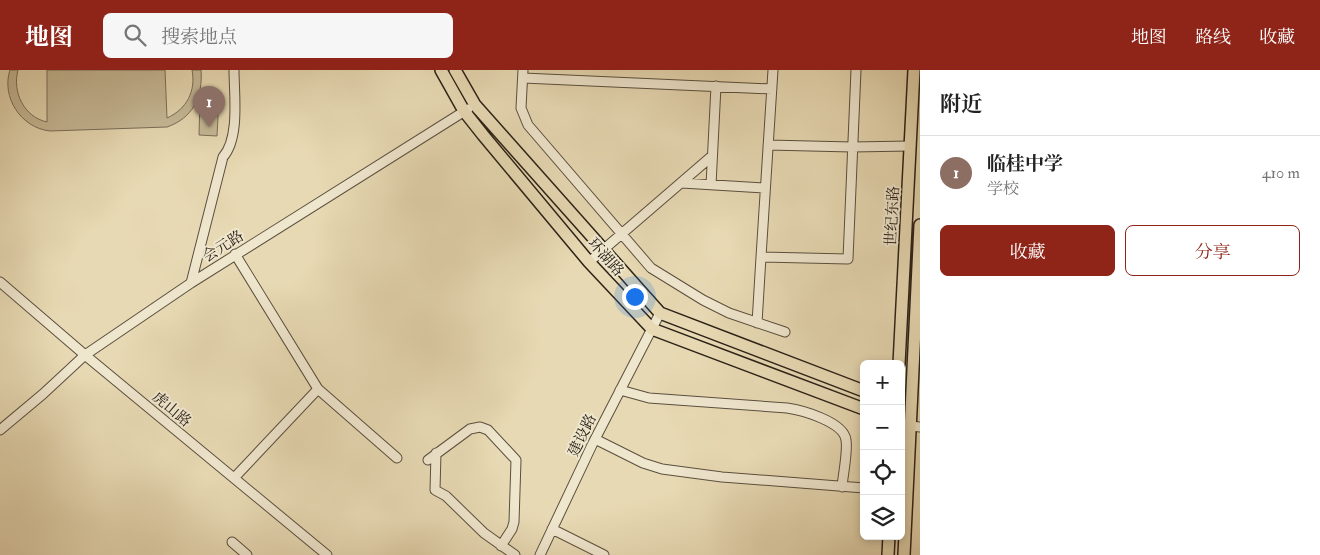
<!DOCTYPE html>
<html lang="zh">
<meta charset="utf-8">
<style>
:root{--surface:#fff;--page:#f6f6f6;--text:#222;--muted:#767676;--line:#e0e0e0;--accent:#8f2418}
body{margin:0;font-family:"IM FELL Double Pica","Noto Serif SC",serif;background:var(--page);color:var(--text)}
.controls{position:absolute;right:15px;bottom:15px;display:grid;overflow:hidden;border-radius:8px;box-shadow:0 2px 8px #0003}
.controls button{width:45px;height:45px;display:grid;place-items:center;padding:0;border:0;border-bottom:1px solid var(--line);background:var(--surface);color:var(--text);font:25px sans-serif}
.you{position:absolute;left:634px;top:226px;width:18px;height:18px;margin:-12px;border:4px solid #fff;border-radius:50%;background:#1a73e8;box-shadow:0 0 0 8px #1a73e833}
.badge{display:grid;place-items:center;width:32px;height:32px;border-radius:50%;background:var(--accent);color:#fff;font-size:16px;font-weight:700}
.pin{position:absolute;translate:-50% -41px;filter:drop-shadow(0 1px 2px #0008)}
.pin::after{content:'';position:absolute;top:26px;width:18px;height:15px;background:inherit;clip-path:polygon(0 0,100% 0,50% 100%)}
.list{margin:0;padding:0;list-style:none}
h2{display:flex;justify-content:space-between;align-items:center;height:65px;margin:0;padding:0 20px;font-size:21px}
h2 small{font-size:16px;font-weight:400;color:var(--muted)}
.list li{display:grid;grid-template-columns:32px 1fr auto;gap:15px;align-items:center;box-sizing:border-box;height:75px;padding:0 20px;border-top:1px solid var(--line)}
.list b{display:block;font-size:19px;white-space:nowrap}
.list p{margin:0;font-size:16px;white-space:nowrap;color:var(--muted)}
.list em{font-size:16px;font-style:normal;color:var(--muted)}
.actions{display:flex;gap:10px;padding:15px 20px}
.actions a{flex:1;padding:11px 0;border:1px solid var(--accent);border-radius:8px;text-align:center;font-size:18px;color:var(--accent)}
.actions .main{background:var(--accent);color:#fff}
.icon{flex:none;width:28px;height:28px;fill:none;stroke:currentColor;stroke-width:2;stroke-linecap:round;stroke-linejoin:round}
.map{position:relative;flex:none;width:920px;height:485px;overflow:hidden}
header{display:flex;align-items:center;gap:30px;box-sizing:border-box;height:70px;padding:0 25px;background:var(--accent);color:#fff}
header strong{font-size:24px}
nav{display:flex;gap:28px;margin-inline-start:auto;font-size:18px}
.search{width:350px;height:45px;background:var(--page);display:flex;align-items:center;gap:12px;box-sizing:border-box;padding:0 18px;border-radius:8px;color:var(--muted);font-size:19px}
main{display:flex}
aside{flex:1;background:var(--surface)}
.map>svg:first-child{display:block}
</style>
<header>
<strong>地图</strong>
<div class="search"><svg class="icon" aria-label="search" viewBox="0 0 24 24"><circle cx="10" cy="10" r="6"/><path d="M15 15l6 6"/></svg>搜索地点</div>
<nav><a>地图</a><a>路线</a><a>收藏</a></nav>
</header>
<main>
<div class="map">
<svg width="920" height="485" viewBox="0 0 920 485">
<rect width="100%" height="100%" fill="#e7d9b3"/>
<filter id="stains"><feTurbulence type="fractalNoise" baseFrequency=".004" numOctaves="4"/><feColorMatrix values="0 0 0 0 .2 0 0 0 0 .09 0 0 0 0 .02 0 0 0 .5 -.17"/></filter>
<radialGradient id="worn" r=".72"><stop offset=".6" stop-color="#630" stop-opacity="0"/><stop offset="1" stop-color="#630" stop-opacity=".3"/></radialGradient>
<path fill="#c7ba98" stroke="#796e58" d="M10,0H18C12,22 24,47 47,52V0H165L167,48C187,39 196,21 192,0H201C203,27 193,48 167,57L50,61C21,58 1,27 10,0Z
M200,28H219L217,66L199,65Z"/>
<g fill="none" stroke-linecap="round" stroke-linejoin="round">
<defs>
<path id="minor" d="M523,0L521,38L528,55L651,198L703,230L729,243L785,262
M523,8L772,19
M768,75L852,77L910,76
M682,113L764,118
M711,115L716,16
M235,184L318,319L397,388
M761,187L773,0
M589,192L712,86
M0,212L85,285L327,485
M191,213L223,87C240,68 234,24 234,0
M757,253L761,187L848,189L856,0
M620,320L649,328L787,338C802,340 844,352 846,370C848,382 843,404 842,417
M911,356L920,357
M0,360L43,324L85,285L191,213L468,39
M595,369L643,393L662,399L722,407L864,418
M436,383L435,420L446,426L484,463L515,485
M428,390L470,359L480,357L488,360L516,390L514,452L512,459L501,476
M234,408L318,319
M552,459L604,485
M232,472L247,485
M540,485L592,375L660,243"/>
<path id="major" d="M441,0L464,41L483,65L589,192L652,259L864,339
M455,0L475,35L660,243L864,321
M899,294L914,0
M888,485L889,466
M904,485L920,155"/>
</defs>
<use href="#minor" stroke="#5a4f3e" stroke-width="11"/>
<use href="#major" stroke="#2b2117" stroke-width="14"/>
<use href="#minor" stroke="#efe6ce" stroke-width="9"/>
<use href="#major" stroke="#e7d9b3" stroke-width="11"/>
</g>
<g text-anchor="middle" stroke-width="4" stroke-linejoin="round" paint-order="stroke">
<g font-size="15" fill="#2b2117" stroke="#efe6ce">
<text transform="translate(892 146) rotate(-87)" y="5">世纪东路</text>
<text transform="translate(223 176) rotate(-32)" y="5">会元路</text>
<text transform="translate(606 187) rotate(48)" y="5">环湖路</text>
<text transform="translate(172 339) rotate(40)" y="5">虎山路</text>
<text transform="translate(582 365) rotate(-64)" y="5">建设路</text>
</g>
</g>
<rect width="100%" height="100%" filter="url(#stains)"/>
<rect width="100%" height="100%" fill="url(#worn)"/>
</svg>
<div class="controls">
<button>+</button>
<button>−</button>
<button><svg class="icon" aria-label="locate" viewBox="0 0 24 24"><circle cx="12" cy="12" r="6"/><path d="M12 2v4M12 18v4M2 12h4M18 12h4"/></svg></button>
<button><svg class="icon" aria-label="layers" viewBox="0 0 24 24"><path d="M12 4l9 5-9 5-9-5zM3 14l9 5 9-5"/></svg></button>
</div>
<div class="you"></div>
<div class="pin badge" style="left:209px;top:57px;background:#8d6e63">1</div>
</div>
<aside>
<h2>附近<small></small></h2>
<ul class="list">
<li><span class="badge" style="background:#8d6e63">1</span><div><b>临桂中学</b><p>学校</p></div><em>410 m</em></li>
</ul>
<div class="actions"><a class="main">收藏</a><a>分享</a></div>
</aside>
</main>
